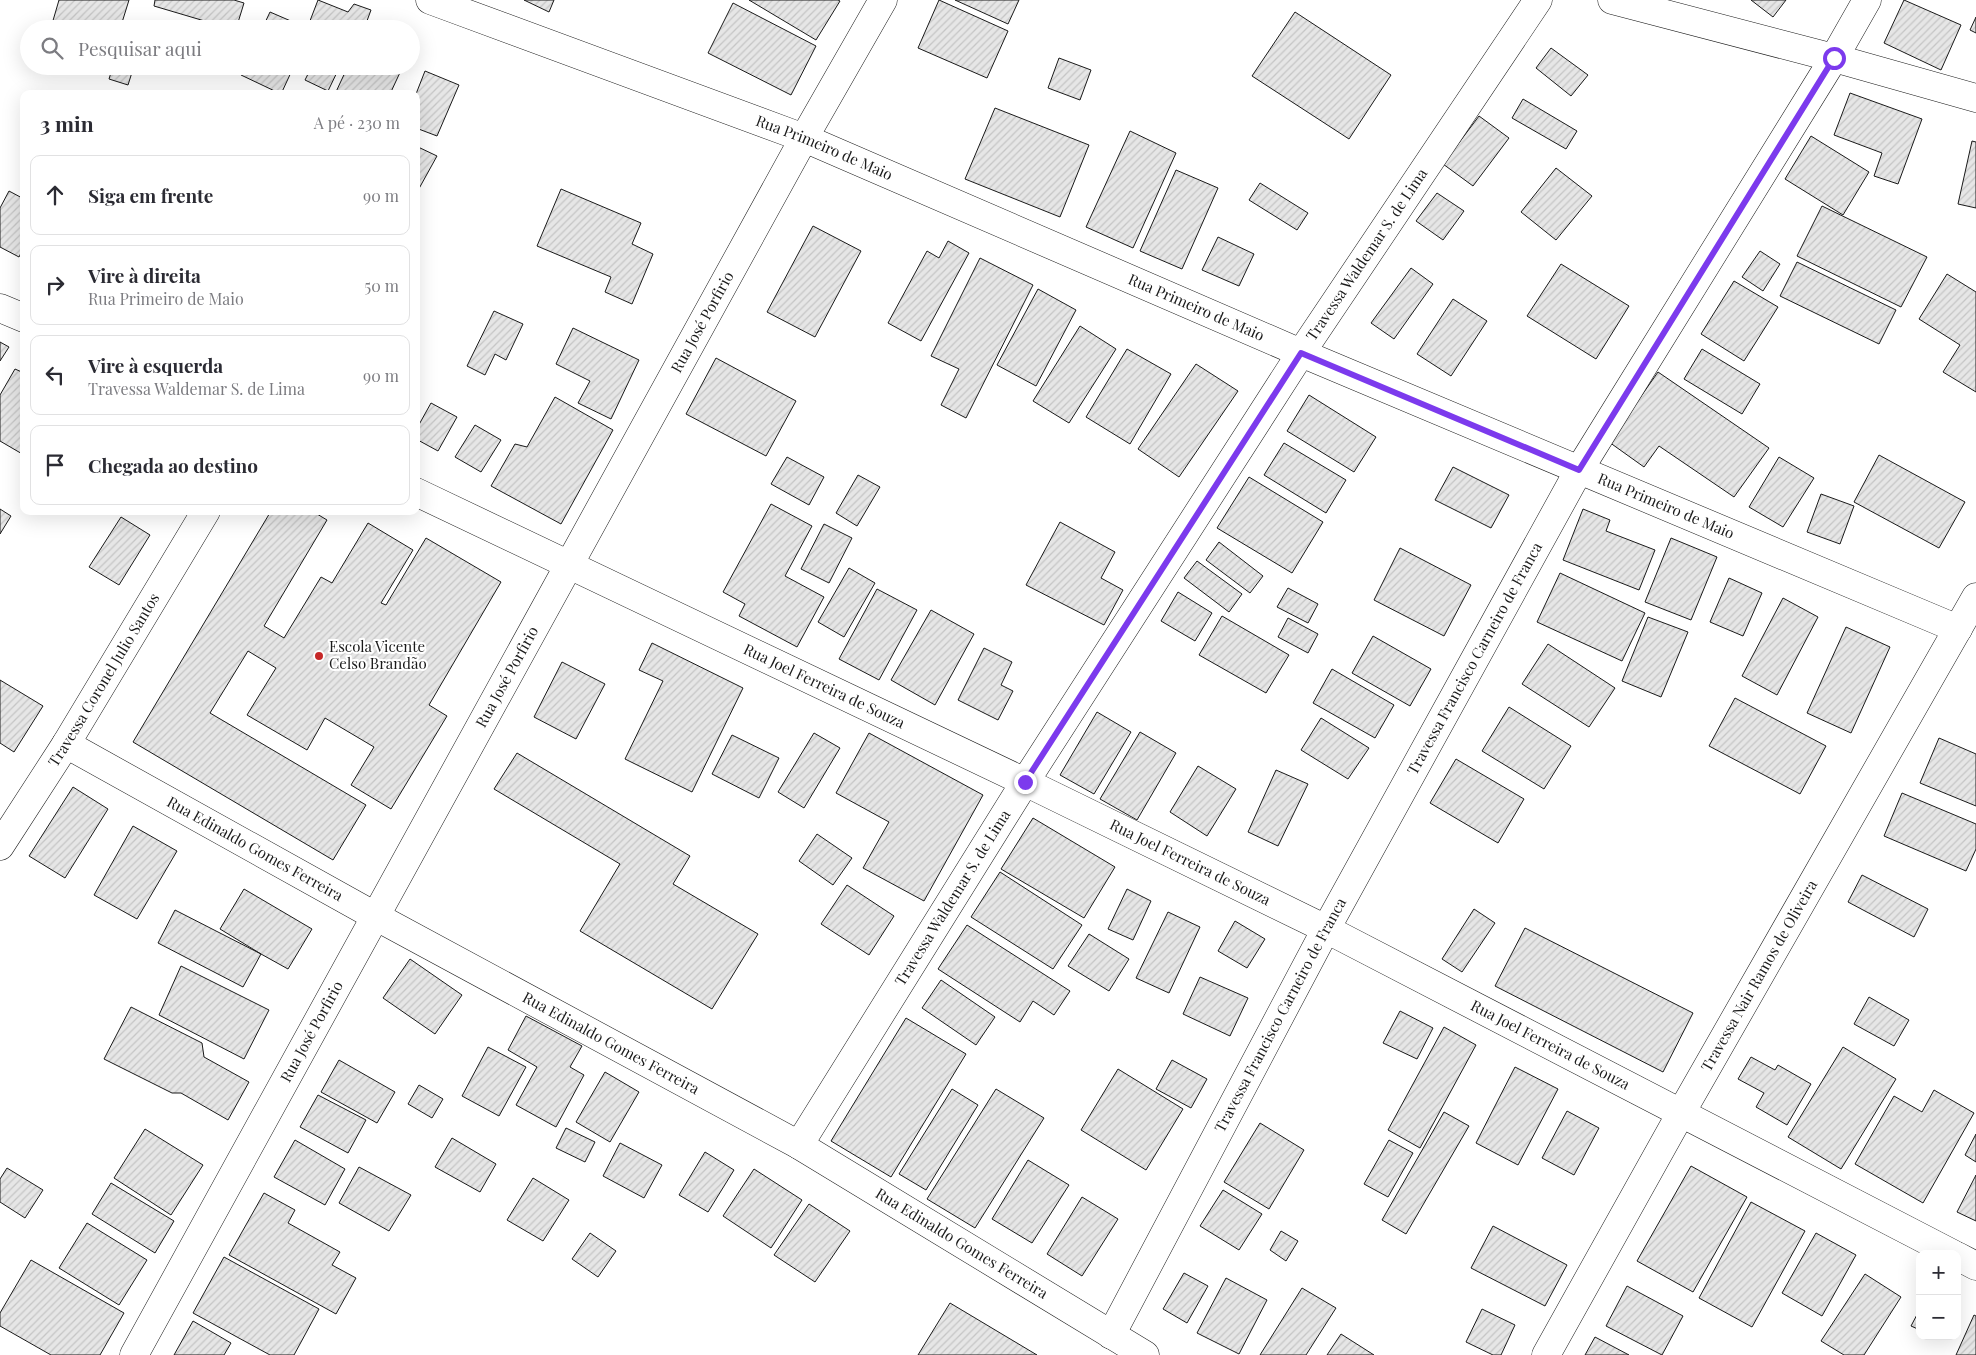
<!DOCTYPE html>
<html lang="pt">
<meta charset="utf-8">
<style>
:root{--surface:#fff;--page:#f7f7f7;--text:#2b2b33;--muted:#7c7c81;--line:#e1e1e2}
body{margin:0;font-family:"Playfair Display",serif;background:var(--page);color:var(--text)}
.controls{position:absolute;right:15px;bottom:15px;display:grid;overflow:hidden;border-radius:10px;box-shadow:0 5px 20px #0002}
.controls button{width:45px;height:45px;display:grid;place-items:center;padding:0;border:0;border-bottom:1px solid var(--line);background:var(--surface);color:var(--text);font:25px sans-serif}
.stop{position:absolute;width:15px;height:15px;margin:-11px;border:4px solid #7c3aed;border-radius:50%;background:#fff}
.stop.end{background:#7c3aed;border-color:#fff;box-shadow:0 1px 5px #0008}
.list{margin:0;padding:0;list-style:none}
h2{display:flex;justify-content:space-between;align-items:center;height:65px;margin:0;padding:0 20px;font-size:21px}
h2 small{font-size:16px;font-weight:400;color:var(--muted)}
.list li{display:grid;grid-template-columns:32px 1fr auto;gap:15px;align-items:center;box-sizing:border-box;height:80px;margin:0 10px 10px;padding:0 10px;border:1px solid var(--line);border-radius:10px}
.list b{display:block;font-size:19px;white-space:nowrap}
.list p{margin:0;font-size:16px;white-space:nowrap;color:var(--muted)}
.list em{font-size:16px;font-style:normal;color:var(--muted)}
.icon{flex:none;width:28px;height:28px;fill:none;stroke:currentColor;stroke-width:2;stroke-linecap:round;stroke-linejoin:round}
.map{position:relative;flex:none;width:1976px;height:1355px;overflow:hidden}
.search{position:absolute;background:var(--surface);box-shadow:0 5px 20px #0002;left:20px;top:20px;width:400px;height:55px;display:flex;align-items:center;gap:12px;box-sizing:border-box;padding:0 18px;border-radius:28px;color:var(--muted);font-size:19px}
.panel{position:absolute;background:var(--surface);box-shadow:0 5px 20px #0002;left:20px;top:90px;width:400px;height:425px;border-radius:10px}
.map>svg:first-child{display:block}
</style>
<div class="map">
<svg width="1976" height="1355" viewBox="0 0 1976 1355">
<defs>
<pattern id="building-hatch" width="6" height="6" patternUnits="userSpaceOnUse" patternTransform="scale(1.25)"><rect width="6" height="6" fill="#e6e6e6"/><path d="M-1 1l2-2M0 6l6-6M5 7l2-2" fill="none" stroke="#c5c5c5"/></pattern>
</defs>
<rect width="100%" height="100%" fill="#fff"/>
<path fill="url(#building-hatch)" stroke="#1a1a1a" d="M59,0H129L120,29H67L52,24Z
M155,0H234L244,3L236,29H206L208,22L154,6Z
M318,0L348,12L354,4L371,10L364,29H315L308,26Z
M524,0H554L549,12Z
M749,0H838L840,1L816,40Z
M939,0L1008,31L987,78L918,48Z
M955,0H1019L1008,24Z
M1751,0H1786L1773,17Z
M1904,0L1961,25L1941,70L1884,43Z
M733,3L816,46L791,95L708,53Z
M270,12L307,28L308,29H262Z
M1295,12L1391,75L1349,139L1252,76Z
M1976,17V33L1970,30Z
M1551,48L1588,75L1571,96L1536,68Z
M1059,58L1091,70L1080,100L1048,88Z
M113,66H134L128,85L109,79Z
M245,66H294L281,94L241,75Z
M312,66H340L328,91L305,80Z
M348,66H403L390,94H335Z
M425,71L459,85L437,136L416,128V94Z
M1850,93L1922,119L1898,184L1874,176L1882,153L1834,135Z
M1523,99L1577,131L1566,149L1512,118Z
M995,108L1089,145L1060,217L965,179Z
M1479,116L1509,138L1473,186L1443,164Z
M1130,131L1176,153L1133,248L1086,227Z
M1811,136L1869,172L1843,215L1785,179Z
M1972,141L1976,142V208L1958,204Z
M416,146L437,156L416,194Z
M1556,168L1592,196L1556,240L1521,212Z
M1176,170L1218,188L1182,269L1140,251Z
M1260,183L1308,213L1297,230L1249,200Z
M561,189L641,223L632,244L653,254L632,304L605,292L611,277L537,246Z
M9,191L24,199V247L19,257L0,247V208Z
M1437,193L1464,211L1443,240L1416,221Z
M1822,206L1927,257L1901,307L1797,256Z
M813,226L861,251L815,337L767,312Z
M1218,237L1254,254L1239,286L1202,270Z
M948,241L969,253L921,341L888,323L927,251L939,258Z
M1760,251L1780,264L1763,291L1742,277Z
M980,258L1033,285L966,418L941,405L959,369L931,356Z
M1797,262L1896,310L1879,344L1780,296Z
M1561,264L1629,306L1596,359L1527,316Z
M1411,268L1433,284L1394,339L1371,323Z
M1947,274L1976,292V392L1943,372L1960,345L1919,319Z
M1734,281L1778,307L1744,361L1701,334Z
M1038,289L1076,310L1036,386L997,365Z
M1453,299L1487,321L1451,376L1417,354Z
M494,311L523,324L506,360L495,354L485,375L467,366Z
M1080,326L1116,349L1069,423L1033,401Z
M573,328L639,360L611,419L578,403L590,381L556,364Z
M0,342L9,347L0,361Z
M1127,349L1171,374L1130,444L1086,417Z
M1702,349L1760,384L1742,414L1684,379Z
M716,358L796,401L766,456L686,414Z
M1196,364L1238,391L1179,477L1138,449Z
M15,369L24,373V455L0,441V395Z
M1658,372L1769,448L1734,497L1659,446L1644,467L1609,442Z
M1309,395L1376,437L1354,472L1287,431Z
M555,397L613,430L561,524L491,486L515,444L527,447Z
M431,403L457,417L438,451L416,439V430Z
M475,425L501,440L481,472L455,457Z
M1284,443L1346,480L1326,513L1264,475Z
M1879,455L1965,502L1939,548L1854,502Z
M787,457L824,477L809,505L771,484Z
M1779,457L1814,478L1783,527L1749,507Z
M1453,467L1509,495L1491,528L1435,500Z
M858,475L880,487L857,526L836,513Z
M1249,477L1323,522L1292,573L1217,528Z
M1821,494L1854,506L1840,544L1807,532Z
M771,504L812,526L785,576L824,597L797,647L739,616L745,604L723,592Z
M0,509L11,516L0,534Z
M1583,509L1610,520L1606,531L1655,550L1639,590L1563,560Z
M271,511H312L327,520L264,626L284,638L321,577L332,583L368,523L413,550L381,603L386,605L426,538L501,582L429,705L447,716L391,809L351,785L374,747L325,718L307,750L247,715L276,668L248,651L210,713L366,805L333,860L133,742Z
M121,517L150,535L119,585L89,567Z
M1060,522L1115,552L1101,578L1123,590L1104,625L1026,585Z
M824,524L852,538L829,583L801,569Z
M1671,538L1717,557L1691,620L1645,602Z
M1219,542L1263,576L1250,593L1206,560Z
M1400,548L1471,585L1444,636L1374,600Z
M1197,561L1242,594L1229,612L1184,578Z
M849,568L875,583L844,637L818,622Z
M1560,573L1645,613L1622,661L1537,622Z
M1729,578L1762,593L1743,636L1710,622Z
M1288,588L1318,604L1308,623L1277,607Z
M877,589L917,610L879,680L839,659Z
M1178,592L1212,613L1195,641L1161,621Z
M1783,598L1818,617L1777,695L1742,676Z
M931,610L974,634L935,705L891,680Z
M1222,616L1289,655L1266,693L1199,655Z
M1648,617L1688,632L1661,697L1622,681Z
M1288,618L1318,634L1308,653L1278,637Z
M1846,627L1890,647L1851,733L1807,713Z
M1373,636L1431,669L1410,706L1352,673Z
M652,643L743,688L692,792L625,759L663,681L639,670Z
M1548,644L1615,688L1589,727L1522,684Z
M984,648L1012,662L1001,685L1013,691L998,720L958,700Z
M562,662L605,684L576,739L534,717Z
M1332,669L1394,705L1375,738L1313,703Z
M0,680L43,706L14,752L0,743Z
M1735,698L1826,746L1800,794L1709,746Z
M1509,707L1571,746L1544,789L1482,751Z
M1097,712L1131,732L1094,794L1060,775Z
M1321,718L1369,748L1348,779L1301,750Z
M1140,732L1176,753L1137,820L1100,799Z
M814,733L840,748L804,808L778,792Z
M869,733L983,795L924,901L863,868L889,822L836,793Z
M732,735L779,758L759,798L712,774Z
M1939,738L1976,754V806L1920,783Z
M517,753L690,856L673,884L758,934L712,1009L580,931L620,864L494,789Z
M1456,759L1524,799L1498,843L1430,803Z
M1198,766L1236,789L1207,836L1170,812Z
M1276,770L1308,784L1278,846L1248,832Z
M73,787L108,809L65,878L29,856Z
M1902,793L1976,824V849L1966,871L1884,836Z
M1033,818L1115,867L1084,918L1001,869Z
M133,826L177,851L137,919L94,895Z
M817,834L852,858L833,885L799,861Z
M1000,872L1082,925L1053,969L971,917Z
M1862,875L1928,909L1914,937L1848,902Z
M847,885L894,916L869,955L821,924Z
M244,889L312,929L288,969L261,954L220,929Z
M1127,889L1151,901L1133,940L1108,929Z
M1474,909L1495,923L1462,972L1442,959Z
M175,910L261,954L243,987L158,943Z
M1168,912L1200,927L1169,993L1136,978Z
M1235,921L1265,939L1247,968L1218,951Z
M967,925L1070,991L1054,1015L1033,1001L1020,1022L938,969Z
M1525,928L1693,1013L1663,1072L1495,986Z
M1089,934L1129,959L1109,991L1068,966Z
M410,959L462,995L435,1034L383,998Z
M181,966L269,1010L244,1059L159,1015Z
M1200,977L1248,998L1230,1036L1183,1014Z
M941,980L995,1017L976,1045L922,1008Z
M1869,997L1909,1020L1894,1046L1854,1024Z
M131,1007L202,1043L204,1057L249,1082L228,1120L181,1093H172L104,1059Z
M1400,1011L1433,1028L1417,1059L1383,1043Z
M526,1016L582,1046L570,1067L584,1075L556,1127L516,1105L537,1067L508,1050Z
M906,1018L966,1054L891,1177L831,1141Z
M1444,1027L1476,1045L1420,1148L1388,1130Z
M488,1047L526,1067L499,1116L462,1096Z
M1843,1047L1896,1079L1841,1169L1788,1137Z
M1751,1057L1775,1070L1778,1065L1811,1084L1787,1125L1756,1107L1764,1093L1738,1079Z
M339,1060L395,1092L377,1123L321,1092Z
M1172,1060L1207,1079L1191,1108L1156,1089Z
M1515,1067L1558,1089L1518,1165L1476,1143Z
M1118,1069L1183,1109L1146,1170L1081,1130Z
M605,1072L639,1092L610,1142L576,1122Z
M419,1085L443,1099L432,1118L408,1104Z
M952,1089L978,1105L926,1190L899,1174Z
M996,1089L1044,1118L975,1228L927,1199Z
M1934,1090L1974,1113L1923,1203L1855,1164L1894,1096L1922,1112Z
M318,1095L366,1120L348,1153L300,1127Z
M1567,1111L1599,1128L1574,1175L1542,1158Z
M1444,1112L1469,1126L1406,1234L1382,1220Z
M1260,1123L1304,1150L1269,1209L1224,1182Z
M566,1128L595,1142L585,1162L556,1148Z
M145,1129L203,1165L171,1215L114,1178Z
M1976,1134V1162L1965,1155Z
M452,1138L496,1164L480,1192L435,1167Z
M295,1140L345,1169L325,1205L274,1177Z
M1389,1140L1413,1153L1388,1197L1364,1184Z
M620,1143L662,1165L644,1198L603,1176Z
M705,1152L734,1170L708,1212L679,1195Z
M1028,1160L1069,1185L1032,1243L992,1219Z
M1691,1166L1747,1197L1693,1292L1637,1261Z
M359,1167L411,1195L389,1231L339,1203Z
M7,1168L43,1190L25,1218L0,1202V1179Z
M754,1169L802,1200L771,1248L723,1216Z
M1976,1175V1221L1957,1212Z
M533,1178L569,1200L543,1241L507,1220Z
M111,1183L174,1221L155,1253L92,1214Z
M1223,1190L1262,1214L1239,1250L1200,1226Z
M264,1193L295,1210L288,1223L340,1252L332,1265L356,1278L336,1314L229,1255Z
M1082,1197L1118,1219L1082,1276L1047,1254Z
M1751,1202L1805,1231L1752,1327L1699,1298Z
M809,1204L850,1231L815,1282L774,1255Z
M87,1223L147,1260L119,1305L59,1268Z
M1493,1226L1567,1265L1545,1306L1471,1268Z
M1281,1231L1298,1241L1286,1261L1270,1250Z
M590,1233L616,1251L598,1277L572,1259Z
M1816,1233L1856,1255L1822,1316L1782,1293Z
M224,1257L319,1309L294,1355H270L193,1313Z
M31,1260L124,1313L100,1355H51L0,1326V1313Z
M1184,1273L1208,1286L1187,1323L1163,1309Z
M1865,1274L1901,1297L1864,1355H1844L1821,1341Z
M1226,1278L1267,1300L1239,1354L1197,1333Z
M1627,1286L1683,1316L1662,1355L1606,1326Z
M1302,1288L1336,1308L1306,1355H1260Z
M950,1303L1037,1355H918Z
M1482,1309L1515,1325L1501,1355H1493L1466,1342Z
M1920,1309V1330L1911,1326Z
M1974,1315L1976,1316V1355H1956Z
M193,1321L231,1343L224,1355H174Z
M1341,1334L1374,1355H1327Z
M1595,1337L1629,1355H1585Z"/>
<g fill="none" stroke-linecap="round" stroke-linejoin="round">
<defs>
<g id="street">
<path id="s1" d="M430,0L804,138L1301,353L1958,629"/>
<path d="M1612,0L1834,58L1976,98"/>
<path d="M0,308L24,318"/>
<path id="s2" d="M416,492L1025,782L1326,929L1953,1254"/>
<path id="s3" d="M66,744L375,916"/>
<path id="s4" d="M0,846L66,744L206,511"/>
<path id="s5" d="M799,1145L1025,782L1301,353L1538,0"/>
<path d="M1957,1256L1976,1266"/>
<path id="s6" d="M1111,1335L1326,929L1579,470L1834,58L1867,0"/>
<path id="s7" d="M1546,1355L1681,1113L1976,597"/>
</g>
<g id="secondary">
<path id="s8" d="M375,916L799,1145L1145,1355"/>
<path id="s9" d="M134,1355L804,138L883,0"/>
</g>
</defs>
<use href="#street" stroke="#1a1a1a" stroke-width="29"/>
<use href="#secondary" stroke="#1a1a1a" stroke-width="29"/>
<use href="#street" stroke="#fff" stroke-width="28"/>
<use href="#secondary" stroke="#fff" stroke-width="28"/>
</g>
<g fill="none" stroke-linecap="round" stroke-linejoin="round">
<path stroke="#7c3aed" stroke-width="6" d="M1025,782L1301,353L1579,470L1834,58"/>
</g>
<circle fill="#c62828" stroke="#fff" stroke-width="2" cx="319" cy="656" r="5"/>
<g text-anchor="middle" stroke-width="4" stroke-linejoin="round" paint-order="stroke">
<g font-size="15" fill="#1a1a1a" stroke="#fff">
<text dy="5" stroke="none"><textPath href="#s1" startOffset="421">Rua Primeiro de Maio</textPath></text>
<text dy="5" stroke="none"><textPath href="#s5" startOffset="1056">Travessa Waldemar S. de Lima</textPath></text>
<text dy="5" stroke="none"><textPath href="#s1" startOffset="826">Rua Primeiro de Maio</textPath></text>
<text dy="5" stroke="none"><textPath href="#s9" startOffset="1179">Rua José Porfirio</textPath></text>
<text dy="5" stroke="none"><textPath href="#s1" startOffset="1336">Rua Primeiro de Maio</textPath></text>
<text dy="5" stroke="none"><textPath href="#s6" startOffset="768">Travessa Francisco Carneiro de Franca</textPath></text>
<text dy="5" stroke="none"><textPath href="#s9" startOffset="774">Rua José Porfirio</textPath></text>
<text dy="5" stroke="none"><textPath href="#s4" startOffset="196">Travessa Coronel Julio Santos</textPath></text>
<text dy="5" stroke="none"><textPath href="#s2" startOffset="452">Rua Joel Ferreira de Souza</textPath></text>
<text dy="5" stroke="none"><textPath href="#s3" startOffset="216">Rua Edinaldo Gomes Ferreira</textPath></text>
<text dy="5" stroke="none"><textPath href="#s2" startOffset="858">Rua Joel Ferreira de Souza</textPath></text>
<text dy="5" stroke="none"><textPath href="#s5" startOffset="291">Travessa Waldemar S. de Lima</textPath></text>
<text dy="5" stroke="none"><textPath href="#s7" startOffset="435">Travessa Nair Ramos de Oliveira</textPath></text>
<text dy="5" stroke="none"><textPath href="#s6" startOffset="362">Travessa Francisco Carneiro de Franca</textPath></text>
<text dy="5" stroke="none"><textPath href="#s9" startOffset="369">Rua José Porfirio</textPath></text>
<text dy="5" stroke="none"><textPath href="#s8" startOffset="268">Rua Edinaldo Gomes Ferreira</textPath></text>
<text dy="5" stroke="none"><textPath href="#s2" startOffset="1262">Rua Joel Ferreira de Souza</textPath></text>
<text dy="5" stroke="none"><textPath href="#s8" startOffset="672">Rua Edinaldo Gomes Ferreira</textPath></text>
</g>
<g font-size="15" fill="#1a1a1a" stroke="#fff" text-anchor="start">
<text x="329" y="652">Escola Vicente<tspan x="329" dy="17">Celso Brandão</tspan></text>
</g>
</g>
</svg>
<div class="controls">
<button>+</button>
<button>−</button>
</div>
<div class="stop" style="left:1834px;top:58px"></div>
<div class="stop end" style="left:1025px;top:782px"></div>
<div class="search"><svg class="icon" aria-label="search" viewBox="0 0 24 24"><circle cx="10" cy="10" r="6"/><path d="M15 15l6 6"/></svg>Pesquisar aqui</div>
<section class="panel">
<h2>3 min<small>A pé · 230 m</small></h2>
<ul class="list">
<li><svg class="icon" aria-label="ahead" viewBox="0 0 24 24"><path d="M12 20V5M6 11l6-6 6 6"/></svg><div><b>Siga em frente</b></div><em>90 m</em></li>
<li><svg class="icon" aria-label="right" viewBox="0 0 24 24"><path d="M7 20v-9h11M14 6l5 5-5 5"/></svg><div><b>Vire à direita</b><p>Rua Primeiro de Maio</p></div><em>50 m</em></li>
<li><svg class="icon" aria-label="left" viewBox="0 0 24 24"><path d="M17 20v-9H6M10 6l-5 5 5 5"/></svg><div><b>Vire à esquerda</b><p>Travessa Waldemar S. de Lima</p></div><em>90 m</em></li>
<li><svg class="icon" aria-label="arrive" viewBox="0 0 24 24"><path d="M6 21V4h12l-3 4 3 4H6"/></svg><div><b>Chegada ao destino</b></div></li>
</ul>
</section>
</div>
